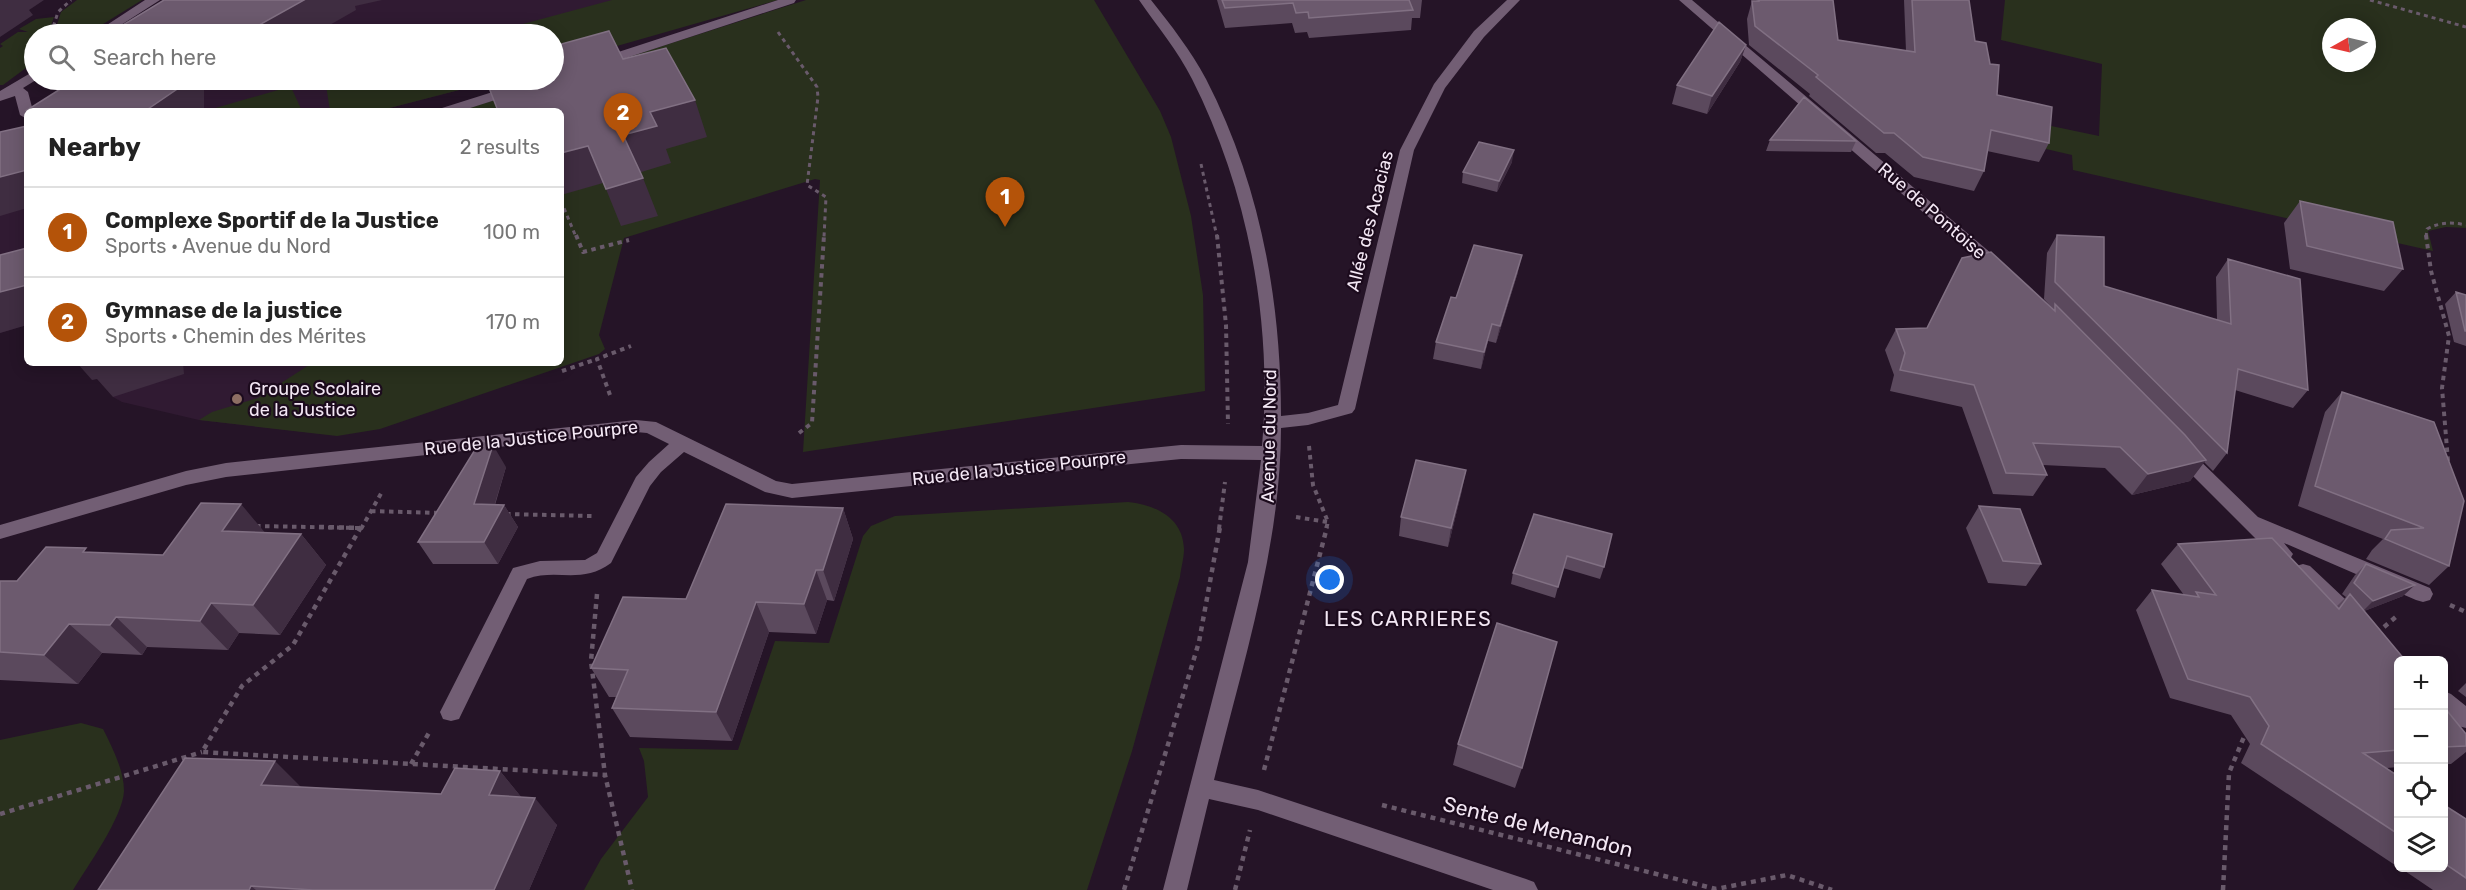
<!DOCTYPE html>
<meta charset="utf-8">
<style>
:root{--surface:#fff;--page:#f6f6f6;--text:#222;--muted:#767676;--line:#e0e0e0;--accent:#b45309}
body{margin:0;font-family:Rubik,sans-serif;background:var(--page);color:var(--text)}
.controls{position:absolute;right:18px;bottom:18px;display:grid;overflow:hidden;border-radius:9px;box-shadow:0 3px 15px #0003}
.controls button{width:54px;height:54px;display:grid;place-items:center;padding:0;border:0;border-bottom:2px solid var(--line);background:var(--surface);color:var(--text);font:30px sans-serif}
.compass{position:absolute;left:2322px;top:18px;width:54px;height:54px;border-radius:50%;background:var(--surface);box-shadow:0 3px 15px #0003;rotate:262deg}
.you{position:absolute;left:1330px;top:580px;width:21px;height:21px;margin:-15px;border:4px solid #fff;border-radius:50%;background:#1a73e8;box-shadow:0 0 0 9px #1a73e833}
.badge{display:grid;place-items:center;width:39px;height:39px;border-radius:50%;background:var(--accent);color:#fff;font-size:20px;font-weight:700}
.pin{position:absolute;translate:-50% -50px;filter:drop-shadow(0 2px 3px #0008)}
.pin::after{content:'';position:absolute;top:32px;width:21px;height:18px;background:inherit;clip-path:polygon(0 0,100% 0,50% 100%)}
.list{margin:0;padding:0;list-style:none}
h2{display:flex;justify-content:space-between;align-items:center;height:78px;margin:0;padding:0 24px;font-size:26px}
h2 small{font-size:20px;font-weight:400;color:var(--muted)}
.list li{display:grid;grid-template-columns:39px 1fr auto;gap:18px;align-items:center;box-sizing:border-box;height:90px;padding:0 24px;border-top:2px solid var(--line)}
.list b{display:block;font-size:22px;white-space:nowrap}
.list p{margin:0;font-size:20px;white-space:nowrap;color:var(--muted)}
.list em{font-size:20px;font-style:normal;color:var(--muted)}
.icon{flex:none;width:33px;height:33px;fill:none;stroke:currentColor;stroke-width:2;stroke-linecap:round;stroke-linejoin:round}
.map{position:relative;flex:none;width:2466px;height:890px;overflow:hidden}
.search{position:absolute;background:var(--surface);box-shadow:0 3px 15px #0003;left:24px;top:24px;width:540px;height:66px;display:flex;align-items:center;gap:15px;box-sizing:border-box;padding:0 21px;border-radius:33px;color:var(--muted);font-size:22px}
.panel{position:absolute;background:var(--surface);box-shadow:0 3px 15px #0003;left:24px;top:108px;width:540px;height:258px;border-radius:9px}
.map>svg:first-child{display:block}
</style>
<div class="map">
<svg width="2466" height="890" viewBox="0 0 2466 890">
<rect width="100%" height="100%" fill="#251427"/>
<path fill="#301a32" d="M237,0H778L554,34H195Z
M107,80H498L378,111H85Z
M27,163V325L0,333V170Z
M92,363H350L322,434L199,420L122,402L113,397V374L92,380Z"/>
<path fill="#29301d" fill-rule="evenodd" d="M77,0H142L87,34H54L61,12Z
M612,0H778L554,64V34H486Z
M806,0H1094L1160,111L1171,137L1191,216L1203,295L1205,391L803,452L820,180L815,179L624,238L599,335L605,349L599,354L380,429L337,436L199,420L212,412L258,398L312,363H561V111H460Z
M2005,0H2466V228L2446,227L2428,231L2433,251L2073,170L2072,155L1994,137L1998,115L2099,136L2102,64L2001,40ZM2331,27H2367V63H2331Z
M54,17L48,34H34V62L3,85H0V48L3,46L0,44L18,32H28L19,29L36,19Z
M328,80H498L378,111H330L326,85Z
M291,87L302,111H205L285,88Z
M1128,502C1155,505 1183,517 1184,549C1184,558 1181,568 1180,577L1132,751L1087,890H584L601,859L648,797L644,761L639,748L738,750L775,641L829,643L863,536L871,526L895,516Z
M81,723L103,729C112,747 124,770 124,791C123,817 87,867 73,890H0V740Z"/>
<g fill="none" stroke-linecap="round" stroke-linejoin="round">
<path stroke="#695a6b" stroke-width="3" stroke-dasharray="4 4" stroke-linecap="butt" d="M2370,0L2466,27
M778,32L817,87L818,97L807,185L826,197L824,237
M51,34L58,12L71,0
M1201,164L1217,237
M561,201L576,237
M2426,237L2427,229C2440,222 2452,222 2466,225"/>
<path stroke="#695a6b" stroke-width="4" stroke-dasharray="4.5 4.5" stroke-linecap="butt" d="M576,235L583,252L629,240
M1217,235L1226,325L1228,424
M2426,235L2431,271L2449,336L2442,388L2448,461
M562,371L597,359
M610,395L597,359L631,346
M799,433L812,423L824,235
M1309,446L1313,485L1328,522L1326,529
M371,511L439,513
M506,514L592,516
M1296,517L1327,522
M256,526L360,528
M361,529L383,490
M1219,529L1225,482"/>
<path stroke="#695a6b" stroke-width="4.5" stroke-dasharray="5 5" stroke-linecap="butt" d="M319,527L360,528
M361,527L293,645L242,686L202,752L605,775L632,890
M597,594L591,661L605,775
M2450,605L2466,612
M2384,627L2397,616
M411,764L430,731
M1264,770L1327,527
M1382,805L1716,889L1787,875L1832,890
M0,814L202,752
M1124,890L1199,642L1220,527
M1235,890L1250,830
M2223,890L2229,773L2246,732"/>
<path fill="#725e74" fill-rule="evenodd" d="M145,0H160L107,34H93Z
M778,0H796L794,3L559,80H549H554V73Z
M1139,0H1151C1171,25 1191,51 1206,79C1260,184 1281,299 1281,416L1308,413L1338,405L1400,150L1434,84L1474,31L1507,0H1520L1484,37L1445,88L1414,150L1355,409L1352,413L1308,425L1281,428C1281,547 1242,665 1214,780L1258,790L1526,879L1534,882L1538,890H1493L1258,810L1209,799L1187,890H1163L1248,562L1261,460L1181,459L792,498L765,492L684,452L661,472L650,486L611,563C582,585 556,568 527,579L459,719L451,721L443,719L440,712L513,568L540,561L585,560L597,553L636,477L649,462L669,444L647,433L636,432L226,477L186,485L0,539V525L186,471L226,463L636,420L656,422L776,481L792,484L1181,445L1262,446C1273,322 1248,190 1192,79C1178,51 1157,26 1139,0Z
M1679,0H1692L2005,265L2007,269L2005,273H1993Z
M34,71L36,80L23,88L28,92L33,111H27V119L20,115L15,96L0,101V91Z
M515,85L522,89L520,92L461,111H440L442,108Z
M2181,446L2187,448L2258,517L2430,588L2433,594L2430,600L2423,602L2416,600L2284,543L2293,554L2290,559L2283,562L2276,559L2175,458L2172,453L2175,448Z
M2303,564L2310,566L2362,615L2365,621L2362,627L2355,629L2348,627L2296,578L2293,572L2296,566Z
M2444,691L2451,694L2466,706V728L2458,726L2444,713Z"/>
</g>
<path fill="#5b495d" d="M1217,0H1422L1420,18H1412L1411,30L1309,38L1307,32L1295,33L1292,23L1225,28Z
M1757,0H1833L1838,40L1906,51L1904,0H1969L1975,41L1990,64L1997,95L2049,143L2039,162L1987,151L1984,171L1974,191L1914,177L1885,153H1876L1809,96L1810,94L1749,45L1747,19L1752,1H1756Z
M1746,45L1740,62L1707,114L1672,104L1677,85Z
M1770,140L1856,141L1851,152L1766,151Z
M1512,162L1497,192L1462,183L1463,172Z
M2300,201L2403,269L2384,291L2290,269L2284,223Z
M2057,235L2104,286L2217,320L2216,277L2228,259L2308,390L2293,408L2235,390L2227,453L2213,471L2204,462L2190,481L2132,495L2105,468L2043,465L2047,475L2033,496L1993,494L1962,407L1890,391L1894,375L1885,350L1896,329L1927,328L2053,309L2044,299L2047,253Z
M1518,272L1496,343L1488,341L1481,369L1433,359L1436,342L1456,298Z
M2456,292L2466,295V346L2454,342L2445,304Z
M2342,392L2449,566L2429,585L2366,559L2372,550L2383,539L2298,506L2325,412Z
M506,467L495,505H504L518,527L498,564H433L418,542Z
M1462,490L1448,547L1399,536L1401,517Z
M1979,506L2041,564L2026,586L1988,583L1966,528Z
M843,508L853,539L834,601L827,600L816,634L769,632L732,741L630,737L612,708L616,697H609L591,668L686,599Z
M1534,514L1604,567L1600,579L1563,568L1555,598L1511,584L1513,573Z
M265,533L301,534L326,565L280,635L239,633L228,650L147,647L142,655L102,653L78,684L0,680V581H17L90,553L163,555Z
M2178,544L2337,606L2346,597L2342,594L2355,575L2366,564L2403,596L2364,611L2398,660V767L2387,768L2398,776V867L2241,763L2250,744L2231,715L2170,698L2136,610L2152,590L2184,595L2161,564Z
M2466,683V697L2458,691Z
M2444,707L2466,734V752L2451,764H2444Z
M1458,744L1522,768L1515,788L1453,765Z
M500,771L521,797L557,825L529,890H98L301,787L441,794Z
M2444,805L2466,819V890H2433L2399,867H2444Z"/>
<path fill="#3f2d41" d="M0,0H44L29,10L33,15L0,37Z
M304,0H382L355,6L356,10L314,34H237Z
M1746,45L1740,62L1707,114L1712,96Z
M184,80H204V111H145Z
M695,100L707,137L666,149L671,163L638,173L623,135L650,112Z
M588,146L603,183L561,195V153Z
M1514,150L1512,162L1497,192L1499,181Z
M27,170V208L0,216V177Z
M643,178L658,216L621,226L606,189Z
M1522,255L1518,272L1496,343L1500,326Z
M27,285V325L0,333V292Z
M1492,324L1488,341L1481,369L1484,352Z
M77,363H183L184,374L113,397L97,379L92,380Z
M493,445L506,467L488,526L474,504Z
M2206,460L2190,481L2132,495L2148,474Z
M1466,470L1462,490L1448,547L1451,528Z
M241,504L267,535L222,531Z
M504,505L518,527L498,564L484,542Z
M843,508L853,539L834,601L823,570Z
M301,534L326,565L280,635L253,605Z
M816,570L827,600L816,634L804,604Z
M2415,585L2403,596L2362,612L2373,601Z
M756,602L769,632L732,741L716,712Z
M211,603L239,633L228,650L200,621Z
M116,617L147,647L142,655L110,625Z
M69,624L102,653L78,684L44,655Z
M275,761L304,790L261,785Z
M500,771L523,799L489,795Z
M535,798L557,825L529,890H494Z
M251,886L256,890H249Z"/>
<path fill="#6c5a6e" stroke="#817083" stroke-width="1.5" d="M164,0H304L245,33L237,34H108Z
M1222,0H1409L1413,10L1309,18L1308,12L1296,13L1293,3L1225,8Z
M1759,0H1833L1838,40L1915,52L1912,0H1969L1975,41L1986,43L1990,64L1999,65L1997,95L2052,107L2049,143L1991,130L1984,171L1923,157L1894,133H1884L1816,77L1818,75L1755,26L1752,1H1759Z
M1719,22L1746,45L1712,96L1677,85Z
M609,31L623,59L666,48L695,100L650,112L657,126L623,135L643,178L606,189L588,146L561,153V111H498L486,80H554V46Z
M62,80H184L183,85L145,111L27,110L62,88Z
M1804,97L1856,141L1770,140Z
M27,126V170L0,177V132Z
M1479,142L1514,150L1499,181L1463,172Z
M2300,201L2393,222L2403,269L2307,246Z
M2057,235L2104,237V286L2231,324L2228,259L2300,279L2308,390L2238,369L2227,453L2055,282Z
M1474,245L1522,255L1500,326L1492,324L1484,352L1436,342L1451,297L1456,298Z
M27,248V285L0,292V255Z
M1991,252L2055,311V304L2185,435L2206,460L2148,474L2120,447L2033,443L2047,475L2006,473L1974,385L1900,370L1905,353L1896,329L1927,328L1962,258Z
M2456,292L2466,295V331H2465Z
M2342,392L2434,422L2464,501L2449,566L2385,539L2391,530L2424,528L2315,486Z
M481,440L493,445L474,504L504,505L484,542H418Z
M1416,460L1466,470L1451,528L1401,517Z
M201,503L241,504L222,531L301,534L253,605L211,603L200,621L116,617L110,625L69,624L44,655L0,652V581H17L46,547L86,548L83,552L163,555Z
M726,504L843,508L823,570H816L804,604L756,602L716,712L612,708L628,670L591,668L623,597L686,599Z
M1979,506L2020,509L2041,564L2003,561Z
M1534,514L1612,534L1604,567L1567,556L1558,587L1513,573Z
M2272,538L2339,609L2350,594L2405,660H2398V750L2363,753L2398,776V834L2261,744L2269,726L2250,697L2188,679L2152,590L2199,597L2196,592L2216,595L2178,544Z
M2366,564L2415,585L2373,601L2354,583Z
M1497,623L1557,642L1522,768L1458,744Z
M2444,707L2466,734V746L2444,747Z
M185,758L275,761L261,785L441,794L455,768L500,771L489,795L535,798L494,890H313L251,886L249,890H98Z
M2444,805L2466,819V878L2444,863Z"/>
<circle fill="#8d6e63" stroke="#1c0b1d" stroke-width="2" cx="237" cy="399" r="6"/>
<g text-anchor="middle" stroke-width="4.5" stroke-linejoin="round" paint-order="stroke">
<g font-size="18" fill="#f3e7f4" stroke="#1c0b1d">
<text transform="translate(1932 211) rotate(41)" y="6">Rue de Pontoise</text>
<text transform="translate(1370 221) rotate(-76)" y="6">Allée des Acacias</text>
<text transform="translate(1269 436) rotate(-89)" y="6">Avenue du Nord</text>
<text transform="translate(531 438) rotate(-6)" y="6">Rue de la Justice Pourpre</text>
<text transform="translate(1019 468) rotate(-6)" y="6">Rue de la Justice Pourpre</text>
</g>
<g font-size="18" fill="#f3e7f4" stroke="#1c0b1d" text-anchor="start">
<text x="249" y="395">Groupe Scolaire<tspan x="249" dy="21">de la Justice</tspan></text>
</g>
<g font-size="20" letter-spacing="1.5" fill="#f3e7f4" stroke="#1c0b1d">
<text x="1408" y="626">LES CARRIERES</text>
</g>
<g font-size="21" fill="#f3e7f4" stroke="#1c0b1d">
<text transform="translate(1538 827) rotate(14)" y="7">Sente de Menandon</text>
</g>
</g>
</svg>
<div class="controls">
<button>+</button>
<button>−</button>
<button><svg class="icon" aria-label="locate" viewBox="0 0 24 24"><circle cx="12" cy="12" r="6"/><path d="M12 2v4M12 18v4M2 12h4M18 12h4"/></svg></button>
<button><svg class="icon" aria-label="layers" viewBox="0 0 24 24"><path d="M12 4l9 5-9 5-9-5zM3 14l9 5 9-5"/></svg></button>
</div>
<svg class="compass" viewBox="-18 -18 36 36"><path d="M0-13l5 13h-10z" fill="#e53935"/><path d="M0 13l5-13h-10z" fill="#767676"/></svg>
<div class="you"></div>
<div class="pin badge" style="left:1005px;top:227px">1</div>
<div class="pin badge" style="left:623px;top:143px">2</div>
<div class="search"><svg class="icon" aria-label="search" viewBox="0 0 24 24"><circle cx="10" cy="10" r="6"/><path d="M15 15l6 6"/></svg>Search here</div>
<section class="panel">
<h2>Nearby<small>2 results</small></h2>
<ul class="list">
<li><span class="badge">1</span><div><b>Complexe Sportif de la Justice</b><p>Sports · Avenue du Nord</p></div><em>100 m</em></li>
<li><span class="badge">2</span><div><b>Gymnase de la justice</b><p>Sports · Chemin des Mérites</p></div><em>170 m</em></li>
</ul>
</section>
</div>
